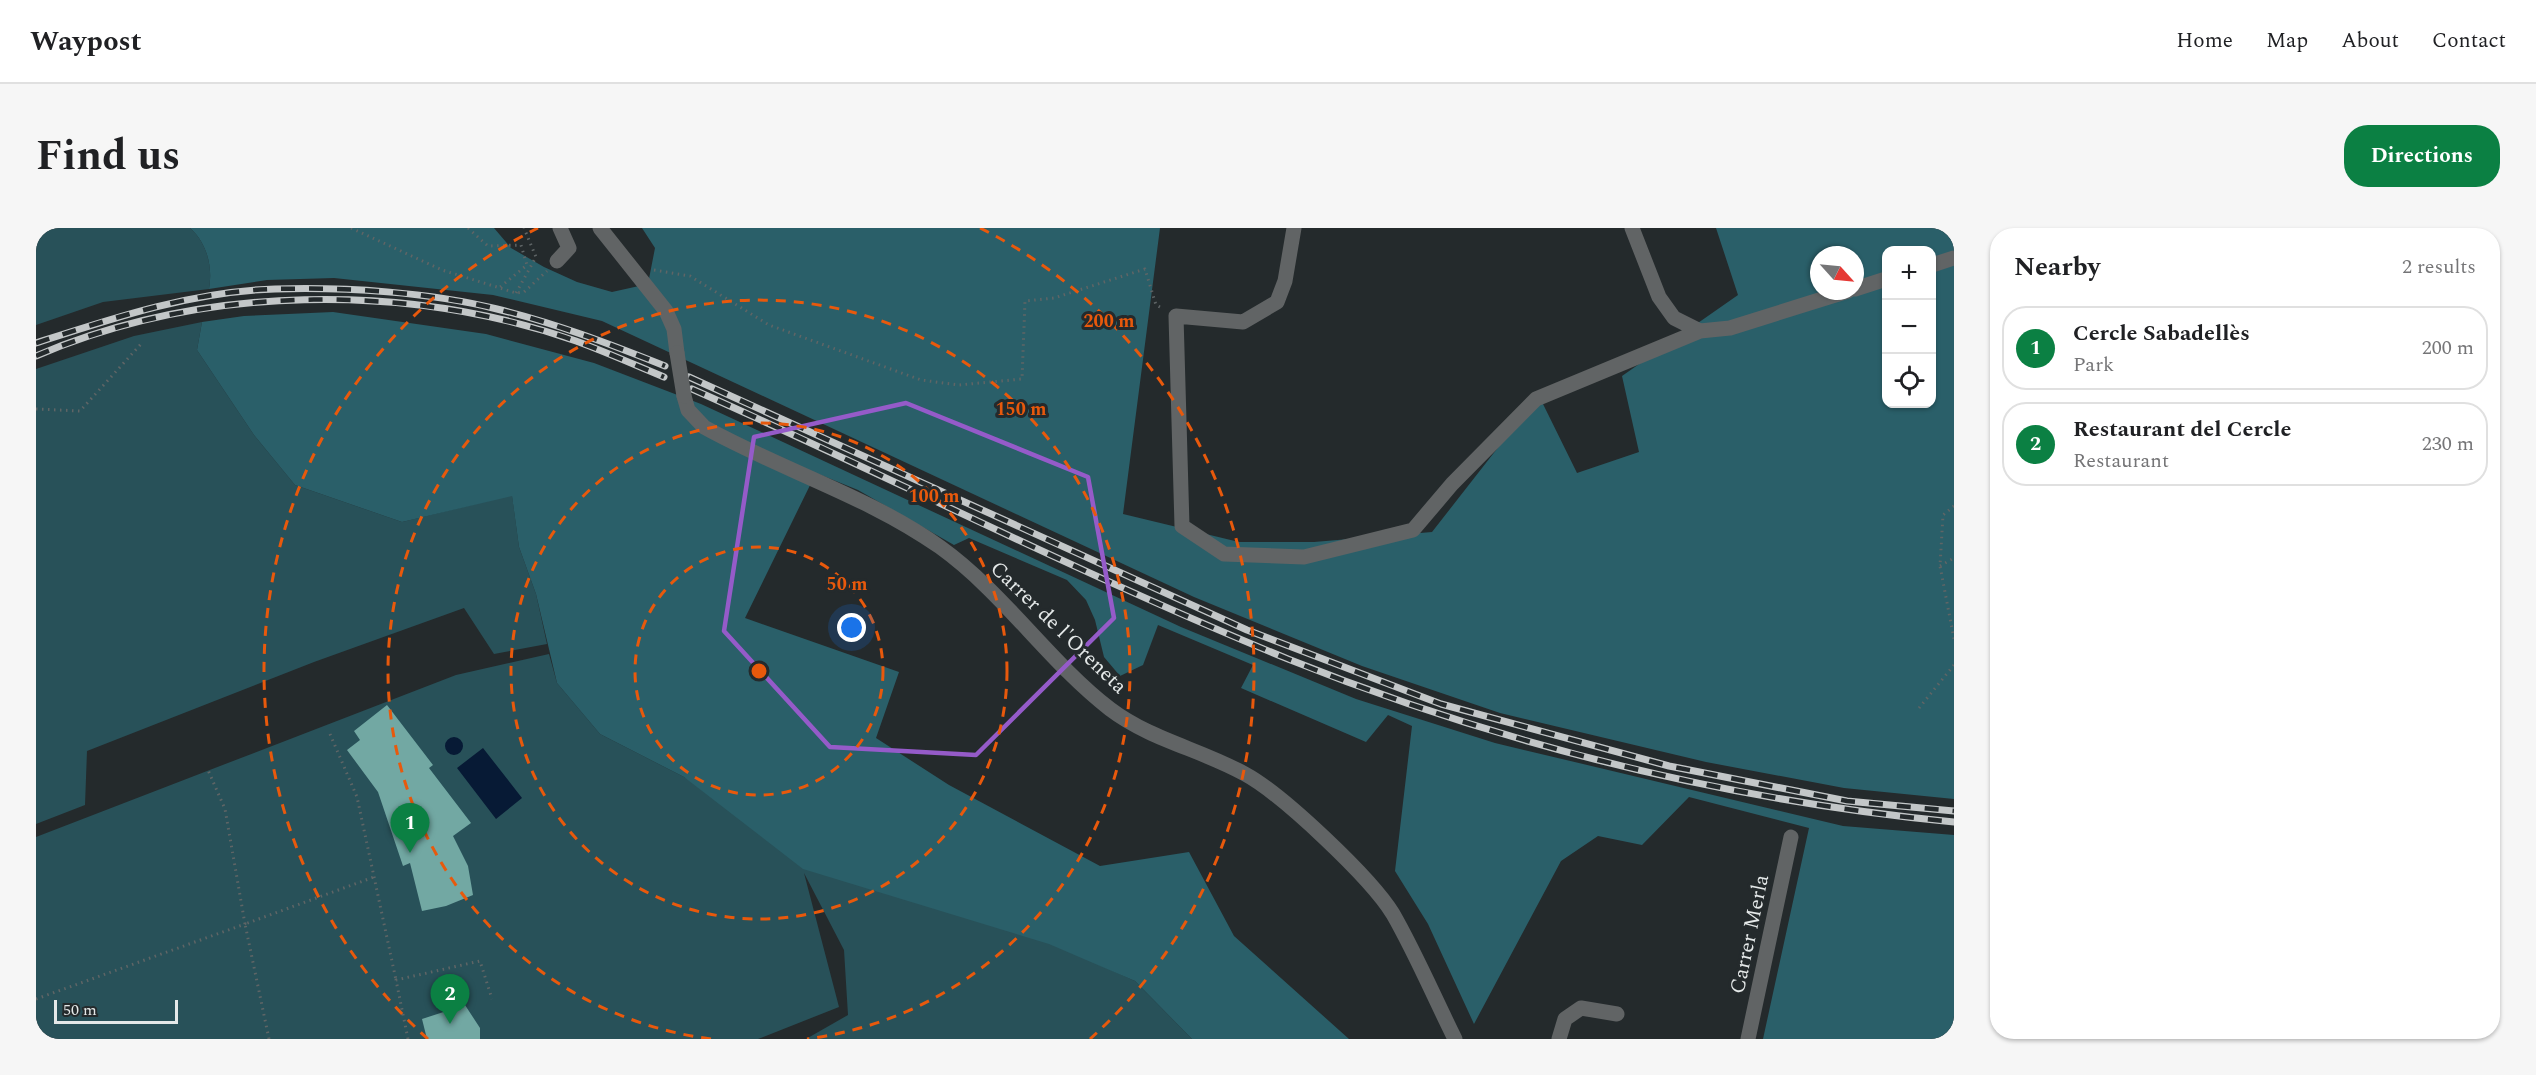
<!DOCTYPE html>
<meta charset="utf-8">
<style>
:root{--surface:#fff;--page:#f6f6f6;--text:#202124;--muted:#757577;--line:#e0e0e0;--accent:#0b8043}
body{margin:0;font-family:Spectral,serif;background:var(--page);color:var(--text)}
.controls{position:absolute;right:18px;top:18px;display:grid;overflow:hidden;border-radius:12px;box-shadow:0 2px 4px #0004}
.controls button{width:54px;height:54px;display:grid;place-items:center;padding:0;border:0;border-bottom:2px solid var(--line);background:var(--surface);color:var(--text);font:30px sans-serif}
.compass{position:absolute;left:1774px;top:18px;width:54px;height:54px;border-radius:50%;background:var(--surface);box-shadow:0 2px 4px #0004;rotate:117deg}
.scale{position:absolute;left:18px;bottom:15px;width:124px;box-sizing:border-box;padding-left:6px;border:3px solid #e4e8e8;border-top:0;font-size:16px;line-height:21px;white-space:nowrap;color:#e4e8e8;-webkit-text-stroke:4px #242a2c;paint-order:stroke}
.you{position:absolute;left:816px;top:400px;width:21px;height:21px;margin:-15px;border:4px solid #fff;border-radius:50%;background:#1a73e8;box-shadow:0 0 0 9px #1a73e833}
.badge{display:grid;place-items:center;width:39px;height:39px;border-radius:50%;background:var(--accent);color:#fff;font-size:20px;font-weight:700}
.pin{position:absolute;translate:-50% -50px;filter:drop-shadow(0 2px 3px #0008)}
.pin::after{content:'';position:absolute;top:32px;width:21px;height:18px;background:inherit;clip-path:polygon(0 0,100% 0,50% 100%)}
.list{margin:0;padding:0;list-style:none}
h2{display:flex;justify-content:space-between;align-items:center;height:78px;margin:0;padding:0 24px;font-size:26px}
h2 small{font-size:20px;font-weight:400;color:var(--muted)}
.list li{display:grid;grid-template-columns:39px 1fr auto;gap:18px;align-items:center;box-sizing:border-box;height:84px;margin:0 12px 12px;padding:0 12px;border:2px solid var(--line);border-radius:24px}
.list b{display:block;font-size:22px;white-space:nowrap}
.list p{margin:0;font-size:20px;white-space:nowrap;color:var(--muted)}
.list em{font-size:20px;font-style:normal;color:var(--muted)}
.icon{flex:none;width:33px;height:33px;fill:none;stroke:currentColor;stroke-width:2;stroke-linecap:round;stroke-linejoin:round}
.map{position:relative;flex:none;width:1918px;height:811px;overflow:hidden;border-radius:24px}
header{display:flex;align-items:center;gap:36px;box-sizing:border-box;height:84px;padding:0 30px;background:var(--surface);border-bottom:2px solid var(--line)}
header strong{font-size:28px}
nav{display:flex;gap:33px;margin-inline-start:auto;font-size:21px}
.intro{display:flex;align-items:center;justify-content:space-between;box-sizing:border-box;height:144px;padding:0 36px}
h1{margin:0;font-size:42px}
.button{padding:15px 27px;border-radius:24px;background:var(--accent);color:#fff;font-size:21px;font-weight:700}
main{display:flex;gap:36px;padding:0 36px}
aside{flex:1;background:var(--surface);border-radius:24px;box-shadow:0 2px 4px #0004}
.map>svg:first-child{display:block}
</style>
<header>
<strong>Waypost</strong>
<nav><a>Home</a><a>Map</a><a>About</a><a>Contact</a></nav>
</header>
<div class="intro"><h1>Find us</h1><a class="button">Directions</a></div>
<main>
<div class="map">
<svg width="1918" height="811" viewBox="0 0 1918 811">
<rect width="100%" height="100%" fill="#242a2c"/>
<path fill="#285159" d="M0,0H154C171,15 177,39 173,61L67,74L0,97Z
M166,94L161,122L218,207L259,257L366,294L476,267L483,319L500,366L511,416L458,426L428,380L278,434L51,523L49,577L0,596V141L98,108Z
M513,426L521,455L564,506L648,549L1099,753L1156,811H770L812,787L808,722L768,645L803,779L722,811H0V609L420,447Z"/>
<path fill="#2a5f69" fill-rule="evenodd" d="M154,0H458L475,20L508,39L541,54L576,64L612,56L619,20L606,0H1124L1087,286L1203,314H1278L1396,304L1500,171L1507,176L1541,245L1603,224L1586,148L1702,67L1680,0H1918V571L1808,560L1670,534L1464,485L1326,438L1158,369L566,93L457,67L298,50L231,52L173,61C177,39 171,15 154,0ZM1850,22H1896V176H1850ZM1783,27H1819V63H1783Z
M297,84L450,106L558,135L665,176L1145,399L1320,471L1459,515L1807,598L1918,607V811H1727L1773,600L1653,569L1606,617L1562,608L1525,633L1438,796L1392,696L1359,643L1376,498L1352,487L1330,514L1205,460L1217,437L1122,397L1107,437L1084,448L1068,429L1059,392L1050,372L1031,352L933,310L918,317L822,262L780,245L709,390L863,444L840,510L913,557L1064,638L1153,624L1198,708L1313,811H1156L1099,753L1013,716L767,641L648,549L564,506L521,455L500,366L483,319L476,268L366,294L259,257L218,207L161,122L166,94L208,88Z"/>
<path fill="#071a35" d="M409 518a9 9 0 1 1 18 0a9 9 0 1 1-18 0Z
M447,520L486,570L460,591L421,540Z"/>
<path fill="#72a8a3" d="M351,477L397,537L393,540L435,595L417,608L432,638L437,667L410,678L386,683L374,635L367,638L342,564L311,522L324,512L318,503Z
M429,777L444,800V811H391L386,791Z"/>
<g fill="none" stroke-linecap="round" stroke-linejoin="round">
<path stroke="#5f6566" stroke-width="3" stroke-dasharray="1.5 4.5" stroke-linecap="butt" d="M315,0L406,42L480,65L488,64L511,43
M432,0L452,18L485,17L491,37L463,60
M618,42L654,48L733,97L885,152L923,157L986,151L989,73L1018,70L1109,41L1120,77L1128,81
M480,65L500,29L488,0
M0,181L44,183L105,116
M1918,278L1907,287L1904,338L1918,411
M1904,338L1918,330
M1883,480L1918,437
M294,506L321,569L360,752
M0,771L209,696L189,581L172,542
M233,811L209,696L338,649
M372,811L360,752L444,733L456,771"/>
<path stroke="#616465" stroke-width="15" d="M564,0L630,83L638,101L641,125
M1258,0L1249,53L1241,74L1207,94L1140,88L1146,298L1188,326L1268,329L1377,302L1416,256L1500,171L1664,103
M1596,0L1623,69L1638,90L1664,103L1694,100L1812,63
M521,33L533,20L524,0
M1896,37L1918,30
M1819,61L1850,51
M648,168L652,182L668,199C745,242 832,268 904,319C968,365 1012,433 1074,481C1115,512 1164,521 1209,546C1246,566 1335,650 1357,686C1380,726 1398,769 1419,811
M1523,811L1529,791L1545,780L1581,786
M1712,811L1755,609"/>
<defs>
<path id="rail" d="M0,115C77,90 158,63 239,61C310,59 393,64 461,81C519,95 574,116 629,138
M0,128C166,57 370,54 540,113C570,124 599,137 628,149
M653,149L1211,402L1405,476L1633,538L1811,573L1918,583
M656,161C855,249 1050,349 1252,431C1464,516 1690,572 1918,594"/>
</defs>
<use href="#rail" stroke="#c3c7c8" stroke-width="7"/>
<use href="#rail" stroke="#242a2c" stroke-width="4.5" stroke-dasharray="14" stroke-linecap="butt"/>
<path stroke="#616465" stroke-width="15" d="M641,125L648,168"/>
</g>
<path fill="none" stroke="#955bc9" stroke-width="4.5" stroke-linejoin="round" d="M870,175L1052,249L1078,390L940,527L794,519L688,403L718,209Z"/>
<g fill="none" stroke="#e8590c" stroke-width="3" stroke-dasharray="10 8">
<circle cx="723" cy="443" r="124"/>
<circle cx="723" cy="443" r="248"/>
<path d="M675 811A371 371 0 1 1 771 811"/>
<path d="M392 811A495 495 0 0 1 502 0M944 0A495 495 0 0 1 1054 811"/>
</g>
<g text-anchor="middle" stroke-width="6" stroke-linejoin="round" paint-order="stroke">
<g font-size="21" fill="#e4e8e8" stroke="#242a2c">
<text transform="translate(1023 399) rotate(44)" y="7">Carrer de l'Oreneta</text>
<text transform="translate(1713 706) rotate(-78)" y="7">Carrer Merla</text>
</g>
</g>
<circle cx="723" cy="443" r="9" fill="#e8590c" stroke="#242a2c" stroke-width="3"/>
<g font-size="18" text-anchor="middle" font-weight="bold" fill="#e8590c" stroke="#242a2c" stroke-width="6" stroke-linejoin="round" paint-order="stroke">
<text x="1073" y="99">200 m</text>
<text x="985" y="187">150 m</text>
<text x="898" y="274">100 m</text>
<text x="811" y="362">50 m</text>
</g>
</svg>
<div class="controls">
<button>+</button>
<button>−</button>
<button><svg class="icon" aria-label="locate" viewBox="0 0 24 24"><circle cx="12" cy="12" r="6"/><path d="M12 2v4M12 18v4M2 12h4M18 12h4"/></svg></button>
</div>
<svg class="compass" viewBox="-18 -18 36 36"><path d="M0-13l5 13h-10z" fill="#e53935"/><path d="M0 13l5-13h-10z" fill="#757577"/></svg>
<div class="scale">50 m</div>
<div class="you"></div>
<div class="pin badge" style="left:374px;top:625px">1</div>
<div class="pin badge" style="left:414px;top:796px">2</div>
</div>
<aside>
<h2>Nearby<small>2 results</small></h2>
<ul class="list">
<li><span class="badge">1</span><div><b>Cercle Sabadellès</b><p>Park</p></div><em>200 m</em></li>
<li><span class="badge">2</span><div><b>Restaurant del Cercle</b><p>Restaurant</p></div><em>230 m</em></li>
</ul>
</aside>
</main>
